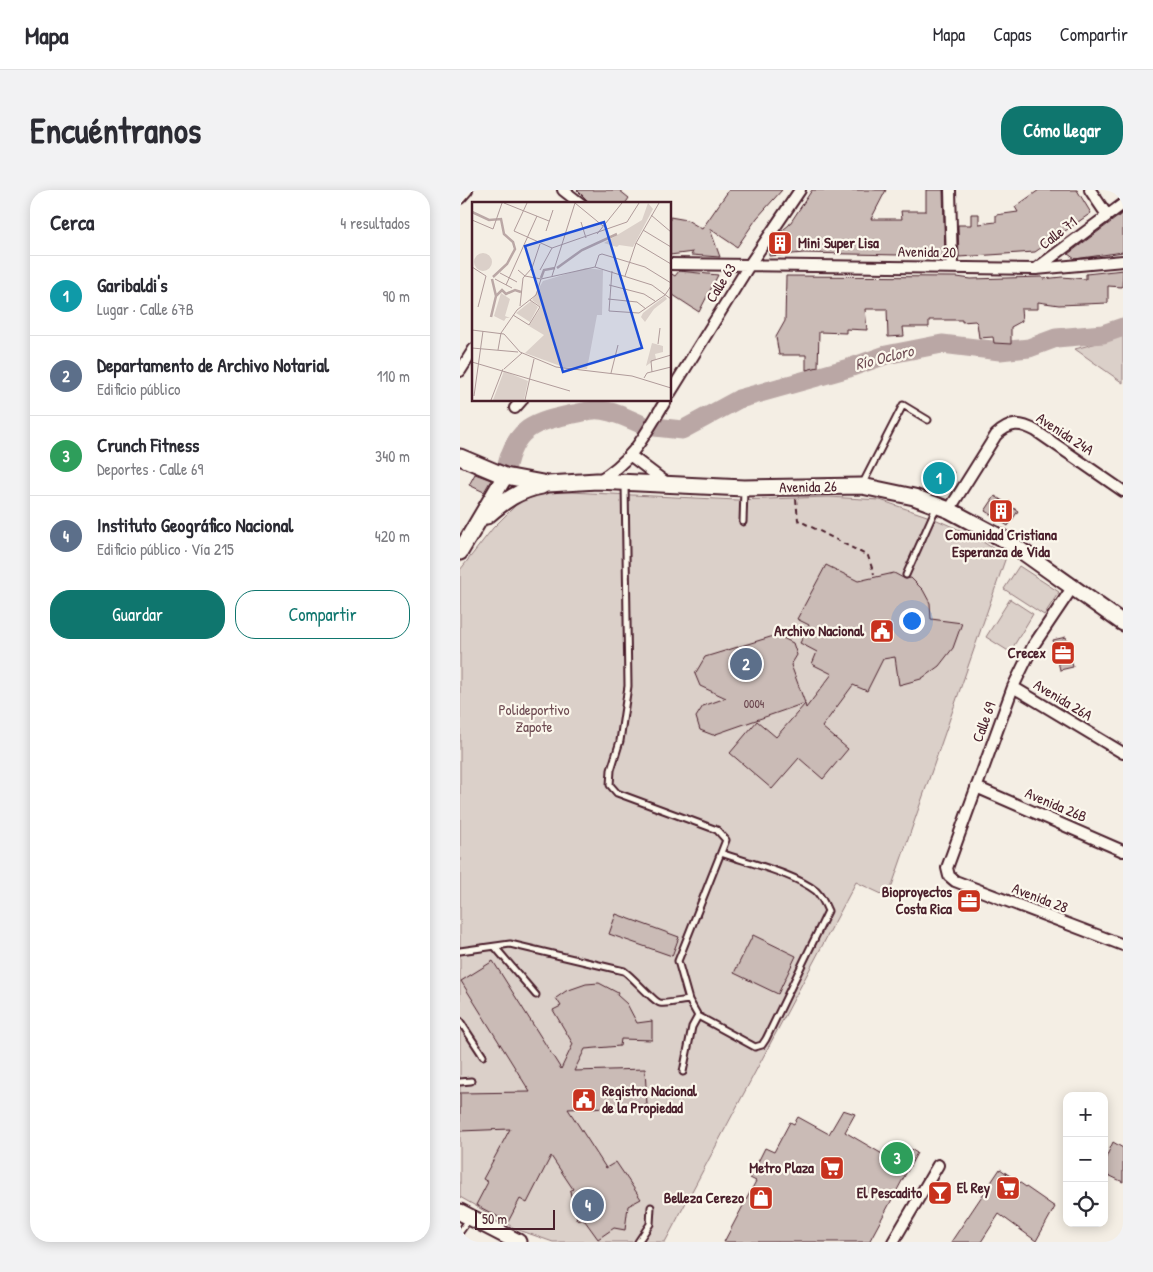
<!DOCTYPE html>
<html lang="es">
<meta charset="utf-8">
<style>
:root{--surface:#fff;--page:#f2f2f3;--text:#2b2b33;--muted:#7c7c81;--line:#e1e1e2;--accent:#0f766e}
body{margin:0;font-family:"Patrick Hand",sans-serif;background:var(--page);color:var(--text)}
.controls{position:absolute;right:15px;bottom:15px;display:grid;overflow:hidden;border-radius:10px;box-shadow:0 2px 12px #0003}
.controls button{width:45px;height:45px;display:grid;place-items:center;padding:0;border:0;border-bottom:1px solid var(--line);background:var(--surface);color:var(--text);font:25px sans-serif}
.scale{position:absolute;left:15px;bottom:12px;width:80px;box-sizing:border-box;padding-left:5px;border:2px solid #4a1f2b;border-top:0;font-size:14px;line-height:18px;white-space:nowrap;color:#4a1f2b;-webkit-text-stroke:4px #fbf7ec;paint-order:stroke}
.you{position:absolute;left:451px;top:430px;width:18px;height:18px;margin:-12px;border:4px solid #fff;border-radius:50%;background:#1a73e8;box-shadow:0 0 0 8px #1a73e833}
.badge{display:grid;place-items:center;width:32px;height:32px;border-radius:50%;background:var(--accent);color:#fff;font-size:16px;font-weight:700}
.pin{position:absolute;translate:-50% -50%;border:2px solid #fff;box-shadow:0 1px 5px #0006}
.list{margin:0;padding:0;list-style:none}
h2{display:flex;justify-content:space-between;align-items:center;height:65px;margin:0;padding:0 20px;font-size:21px}
h2 small{font-size:16px;font-weight:400;color:var(--muted)}
.list li{display:grid;grid-template-columns:32px 1fr auto;gap:15px;align-items:center;box-sizing:border-box;height:80px;padding:0 20px;border-top:1px solid var(--line)}
.list b{display:block;font-size:19px;white-space:nowrap}
.list p{margin:0;font-size:16px;white-space:nowrap;color:var(--muted)}
.list em{font-size:16px;font-style:normal;color:var(--muted)}
.actions{display:flex;gap:10px;padding:15px 20px}
.actions a{flex:1;padding:11px 0;border:1px solid var(--accent);border-radius:20px;text-align:center;font-size:18px;color:var(--accent)}
.actions .main{background:var(--accent);color:#fff}
.icon{flex:none;width:28px;height:28px;fill:none;stroke:currentColor;stroke-width:2;stroke-linecap:round;stroke-linejoin:round}
.map{position:relative;flex:none;width:663px;height:1052px;overflow:hidden;border-radius:20px}
header{display:flex;align-items:center;gap:30px;box-sizing:border-box;height:70px;padding:0 25px;background:var(--surface);border-bottom:1px solid var(--line)}
header strong{font-size:24px}
nav{display:flex;gap:28px;margin-inline-start:auto;font-size:18px}
.intro{display:flex;align-items:center;justify-content:space-between;box-sizing:border-box;height:120px;padding:0 30px}
h1{margin:0;font-size:35px}
.button{padding:12px 22px;border-radius:20px;background:var(--accent);color:#fff;font-size:18px;font-weight:700}
main{display:flex;gap:30px;padding:0 30px}
aside{flex:1;background:var(--surface);border-radius:20px;box-shadow:0 2px 12px #0003}
.map>svg:first-child{display:block}
</style>
<header>
<strong>Mapa</strong>
<nav><a>Mapa</a><a>Capas</a><a>Compartir</a></nav>
</header>
<div class="intro"><h1>Encuéntranos</h1><a class="button">Cómo llegar</a></div>
<main>
<aside>
<h2>Cerca<small>4 resultados</small></h2>
<ul class="list">
<li><span class="badge" style="background:#0f9aa8">1</span><div><b>Garibaldi's</b><p>Lugar · Calle 67B</p></div><em>90 m</em></li>
<li><span class="badge" style="background:#5c6f8a">2</span><div><b>Departamento de Archivo Notarial</b><p>Edificio público</p></div><em>110 m</em></li>
<li><span class="badge" style="background:#2e9e5b">3</span><div><b>Crunch Fitness</b><p>Deportes · Calle 69</p></div><em>340 m</em></li>
<li><span class="badge" style="background:#5c6f8a">4</span><div><b>Instituto Geográfico Nacional</b><p>Edificio público · Vía 215</p></div><em>420 m</em></li>
</ul>
<div class="actions"><a class="main">Guardar</a><a>Compartir</a></div>
</aside>
<div class="map">
<svg width="663" height="1052" viewBox="0 0 663 1052">
<rect width="100%" height="100%" fill="#f4eee4"/>
<filter id="ink" filterUnits="userSpaceOnUse"><feTurbulence type="fractalNoise" baseFrequency=".02" numOctaves="2"/><feDisplacementMap in="SourceGraphic" scale="10" xChannelSelector="R" yChannelSelector="G"/><feConvolveMatrix kernelMatrix="1 2 1 2 8 2 1 2 1" color-interpolation-filters="sRGB"/></filter>
<g filter="url(#ink)">
<path fill="#dbd0c9" stroke="#92787a" d="M663,146V193L615,159Z
M89,301L277,310L369,307L420,310L470,327L514,346L546,367L428,707L396,692L205,1052H93L56,1039L0,1007V380L33,338L59,312Z
M559,376L599,402L584,425L544,399Z
M550,409L573,424L550,462L526,447Z"/>
<g fill="none" stroke-linecap="round" stroke-linejoin="round">
<path stroke="#baa7a5" stroke-width="19" d="M195,237L222,240L279,209L389,178L426,165L482,154L540,161L569,158L596,148L643,144L663,137
M46,280C54,238 74,232 113,224C121,223 131,219 139,220C154,221 169,229 183,235"/>
</g>
<path fill="#cabbb6" stroke="#4a1f2b" d="M117,0H159L169,8L165,14H131Z
M269,0H322L297,28L277,57L250,39L260,67L231,65L233,62L210,65V27L227,30L242,39Z
M352,0H426L411,29H442L441,21H466V0H483L485,66L344,63L309,66V58L319,43L329,35Z
M579,0H617L631,23L575,62L499,67L498,35H511V24H519V34L536,32V25L558,22L555,17Z
M663,23V62L615,69L608,64Z
M663,80L662,97L648,96V113L599,115L578,112V119H561L562,131L551,137V154L534,153L533,147L519,148L517,133L515,131L502,132V130H469V137H443L444,146L428,147L427,119H405L407,140L386,139V143L359,142L358,177L346,180V165H319L316,147L325,131L326,86L497,87L511,89L582,87L583,89L602,87L626,89V84Z
M219,81L258,85L239,122L210,103V83L215,86Z
M475,272L494,282L483,303L464,294Z
M15,284L31,290L24,302L9,295Z
M535,306L558,321L548,336L525,321Z
M366,375L398,391L434,383L445,389L451,388L463,400L470,413L471,429L502,433L493,458L479,476L461,489L439,495L435,467L423,469L407,501L393,495L362,537L388,559L363,589L339,568L312,599L270,563L297,531L316,547L345,514L346,518L372,484L352,474L357,462L340,453L349,435L337,429Z
M317,445L333,453L337,465L331,475L345,513L253,545L240,540L236,527L243,516L266,508L240,496L235,484L245,467Z
M606,447L613,477L600,480L593,450Z
M156,724L219,747L212,766L149,744Z
M293,745L336,766L318,804L274,783Z
M33,771L101,879L113,854L93,820L101,816L96,808L106,801L126,794L139,793L158,803L157,805L167,814L177,833L192,831V850L161,849L160,856L125,859L114,881L185,879L187,915L108,919L146,978L156,972L181,1009L168,1016L165,1040L154,1038L138,1049L125,1031L116,1029L119,1019L114,1020L110,1001L113,999L91,966L67,1013L60,1009L48,1032L16,1015L28,992L23,989L50,939L0,941V903L70,902L1,791Z
M383,920L395,924L385,942L424,965L426,962L435,967L443,954L457,963L409,1052H264L296,991L290,988L305,958L314,962L330,932L334,934L338,927L369,944Z
M653,952L663,958V992L644,983V972Z
M540,979L595,1017L576,1051L539,1024L521,1052H491Z"/>
<g fill="none" stroke-linecap="round" stroke-linejoin="round">
<defs>
<path id="lane" d="M403,293L443,215L468,230
M165,294L168,496L160,551L151,580L150,595L157,603L257,640L266,650L218,771L229,810L238,826L295,857L302,855L306,849L368,721C365,714 362,707 356,701C333,683 289,673 261,663
M283,332L284,300
M446,385L476,318
M35,757L76,805
M0,761L50,754L164,781C173,787 194,812 200,813C208,814 220,811 229,810
M0,831L23,866
M223,882L232,837L238,826
M0,892L11,891
M0,1042L10,1028
M178,1052L190,1034L191,1017"/>
<path id="street" d="M103,0L121,14
M490,0L492,77
M630,0L647,25
M0,8L7,0
M210,74L576,79L663,71
M577,78L663,14
M0,181L14,159
M210,203L290,74L340,0
M55,218L62,210
M171,266L208,294
M138,291C175,268 184,246 206,210
M489,320L536,245C550,232 560,232 576,241L663,301
M612,398L573,456L553,497L487,678L489,686L495,691L663,755
M553,497L663,563
M516,597L663,661
M433,1052L478,975"/>
<path id="secondary" d="M0,267L45,286L88,294L137,291L284,298L402,296L454,307L489,320L549,352L663,433
M27,326C44,311 59,300 82,296
M0,362L45,286
M0,1022L58,1052"/>
</defs>
<use href="#lane" stroke="#4a1f2b" stroke-width="9"/>
<use href="#street" stroke="#4a1f2b" stroke-width="14"/>
<use href="#secondary" stroke="#4a1f2b" stroke-width="19"/>
<path stroke="#4a1f2b" stroke-width="2" stroke-dasharray="5 4" stroke-linecap="butt" d="M336,309L338,330L408,366L414,384"/>
<use href="#lane" stroke="#fbf7ec" stroke-width="5"/>
<use href="#street" stroke="#fbf7ec" stroke-width="10"/>
<use href="#secondary" stroke="#fbf7ec" stroke-width="15"/>
</g>
</g>
<defs>
<symbol id="building-square" viewBox="-11 -11 22 22"><rect x="-9" y="-9" width="18" height="18" rx="4" fill="#c8321e" stroke="#fbf7ec"/><path d="M-4-6H4V6H1V3H-1V6H-4ZM-2.5-4.3h1.7v1.8h-1.7ZM.8-4.3h1.7v1.8H.8ZM-2.5-1h1.7V.8h-1.7ZM.8-1h1.7V.8H.8Z" fill="#fff"/></symbol>
<symbol id="civic-square" viewBox="-11 -11 22 22"><rect x="-9" y="-9" width="18" height="18" rx="4" fill="#c8321e" stroke="#fbf7ec"/><path d="M-.6-6.5H3V-4.5H.6V-3L4-1V1h2V6H-6V1h2V-1L-.6-3ZM-1.2 2.5V6h2.4V2.5Z" fill="#fff"/></symbol>
<symbol id="office-square" viewBox="-11 -11 22 22"><rect x="-9" y="-9" width="18" height="18" rx="4" fill="#c8321e" stroke="#fbf7ec"/><path d="M-6-3h4V-5.5h4V-3h4V5H-6ZM-1-4.5V-3h2v-1.5ZM-6 0V1H6V0Z" fill="#fff"/></symbol>
<symbol id="supermarket-square" viewBox="-11 -11 22 22"><rect x="-9" y="-9" width="18" height="18" rx="4" fill="#c8321e" stroke="#fbf7ec"/><path d="M-6-5.5h2.5l.6 2H6L4.5 2H-2.5L-4.4-4H-6ZM-1.5 3.2a1.3 1.3 0 1 0 .1 0ZM3 3.2a1.3 1.3 0 1 0 .1 0Z" fill="#fff"/></symbol>
<symbol id="bar-square" viewBox="-11 -11 22 22"><rect x="-9" y="-9" width="18" height="18" rx="4" fill="#c8321e" stroke="#fbf7ec"/><path d="M-6-5H6L.8 .8V4.5H3.5V6h-7V4.5H-.8V.8Z" fill="#fff"/></symbol>
<symbol id="shop-square" viewBox="-11 -11 22 22"><rect x="-9" y="-9" width="18" height="18" rx="4" fill="#c8321e" stroke="#fbf7ec"/><path d="M-5-2.5h2.3a2.7 3.5 0 0 1 5.4 0H5L5.5 6h-11ZM-1.5-2.5h3a1.5 2.3 0 0 0-3 0Z" fill="#fff"/></symbol>
</defs>
<g fill-rule="evenodd">
<use href="#building-square" x="306" y="39" width="28" height="28"/>
<use href="#building-square" x="527" y="307" width="28" height="28"/>
<use href="#civic-square" x="408" y="427" width="28" height="28"/>
<use href="#office-square" x="589" y="449" width="28" height="28"/>
<use href="#office-square" x="495" y="697" width="28" height="28"/>
<use href="#civic-square" x="110" y="896" width="28" height="28"/>
<use href="#supermarket-square" x="358" y="964" width="28" height="28"/>
<use href="#supermarket-square" x="534" y="984" width="28" height="28"/>
<use href="#bar-square" x="466" y="989" width="28" height="28"/>
<use href="#shop-square" x="287" y="994" width="28" height="28"/>
</g>
<g text-anchor="middle" stroke-width="4.5" stroke-linejoin="round" paint-order="stroke">
<g font-size="12" fill="#6a464e">
<text x="294" y="518">0004</text>
</g>
<g font-size="15" fill="#4a1f2b" stroke="#fbf7ec">
<text transform="translate(598 43) rotate(-37)" y="5">Calle 71</text>
<text transform="translate(467 62) rotate(1)" y="5">Avenida 20</text>
<text transform="translate(261 93) rotate(-58)" y="5">Calle 63</text>
<text transform="translate(605 244) rotate(33)" y="5">Avenida 24A</text>
<text transform="translate(348 297) rotate(-1)" y="5">Avenida 26</text>
<text transform="translate(603 510) rotate(31)" y="5">Avenida 26A</text>
<text transform="translate(524 532) rotate(-70)" y="5">Calle 69</text>
<text transform="translate(596 615) rotate(23)" y="5">Avenida 26B</text>
<text transform="translate(580 708) rotate(21)" y="5">Avenida 28</text>
</g>
<g font-size="15" font-weight="bold" fill="#4a1f2b" stroke="#fbf7ec" text-anchor="end">
<text x="338" y="58" text-anchor="start">Mini Super Lisa</text>
<text x="541" y="350" text-anchor="middle">Comunidad Cristiana<tspan x="541" dy="17">Esperanza de Vida</tspan></text>
<text x="404" y="446">Archivo Nacional</text>
<text x="586" y="468">Crecex</text>
<text x="492" y="707">Bioproyectos<tspan x="492" dy="17">Costa Rica</tspan></text>
<text x="142" y="906" text-anchor="start">Registro Nacional<tspan x="142" dy="17">de la Propiedad</tspan></text>
<text x="354" y="983">Metro Plaza</text>
<text x="530" y="1003">El Rey</text>
<text x="462" y="1008">El Pescadito</text>
<text x="284" y="1013">Belleza Cerezo</text>
</g>
<g font-size="15" fill="#6e4b52" stroke="#fbf7ec">
<text x="74" y="525">Polideportivo<tspan x="74" dy="17">Zapote</tspan></text>
</g>
<g font-size="16" font-style="italic" fill="#714f56" stroke="#fbf7ec">
<text transform="translate(424 167) rotate(-14)" y="6">Río Ocloro</text>
</g>
</g>
<g transform="translate(12 12)">
<rect width="199" height="199" fill="#f4eee4"/>
<path d="M176,1L181,7L161,45L147,43L145,45L132,41L170,18ZM2 60a9 9 0 1 1 18 0a9 9 0 1 1-18 0ZM114,66L131,68L130,113H125L115,167L91,165L53,151L72,133L57,124L69,105L60,98L71,79ZM29,91L38,97L33,114L38,116H34L32,119L22,114ZM193,94L195,97L182,107L173,120L169,115L171,111ZM59,99L66,105L58,120L44,111ZM180,141L191,144V150L183,152L184,157L174,164ZM32,169L56,179L52,198H21Z" fill="#dbd0c9"/>
<path fill="none" stroke="#baa7a5" stroke-width="2.5" d="M0,10L17,18L29,17L32,32L41,40L43,47L35,62L21,75M85,66L110,48L145,32M69,76L72,68L83,66M20,77L24,94L30,88L34,92L43,88L49,90M19,115L24,94"/>
<path fill="none" stroke="#b09b9a" stroke-width="1" d="M32,1L77,19M55,1L42,29L80,46L155,20L167,1M103,1L131,24M179,13L199,30M0,18L21,27M109,20L114,36M21,27L30,1M171,28L199,45M74,29L81,8M125,32L150,1M164,41L199,62M0,65L14,74L6,105M123,65L127,53L130,52L173,65L199,81M46,68L53,74L69,77L123,65L180,83L199,97M68,68L80,46M140,69L137,109L167,111L193,93L199,84M28,71L45,80M80,74L103,1M153,74L164,41L187,1M23,77L40,86M34,83L65,14M137,83L172,92L183,99M136,97L165,100L174,107M48,104L51,76L60,66L68,42M41,113L57,123L68,105L58,98M0,128L32,132L48,150L84,165L160,174L199,186M186,142L188,126M0,146L46,150M26,148L29,131L45,108L64,93L69,77M0,160L98,189M32,167L50,151M180,170L179,159L199,153M139,171L146,143M172,176L175,171L199,165M2,194L11,129M19,198L31,167M53,198L62,157"/>
<path fill="#1d4ed8" fill-opacity="0.15" stroke="#1d4ed8" stroke-width="2.5" d="M132,20L170,146L91,170L53,44Z"/>
<rect width="199" height="199" fill="none" stroke="#4a1f2b" stroke-width="2.5"/>
</g>
</svg>
<div class="controls">
<button>+</button>
<button>−</button>
<button><svg class="icon" aria-label="locate" viewBox="0 0 24 24"><circle cx="12" cy="12" r="6"/><path d="M12 2v4M12 18v4M2 12h4M18 12h4"/></svg></button>
</div>
<div class="scale">50 m</div>
<div class="you"></div>
<div class="pin badge" style="left:479px;top:288px;background:#0f9aa8">1</div>
<div class="pin badge" style="left:286px;top:474px;background:#5c6f8a">2</div>
<div class="pin badge" style="left:437px;top:968px;background:#2e9e5b">3</div>
<div class="pin badge" style="left:128px;top:1015px;background:#5c6f8a">4</div>
</div>
</main>
